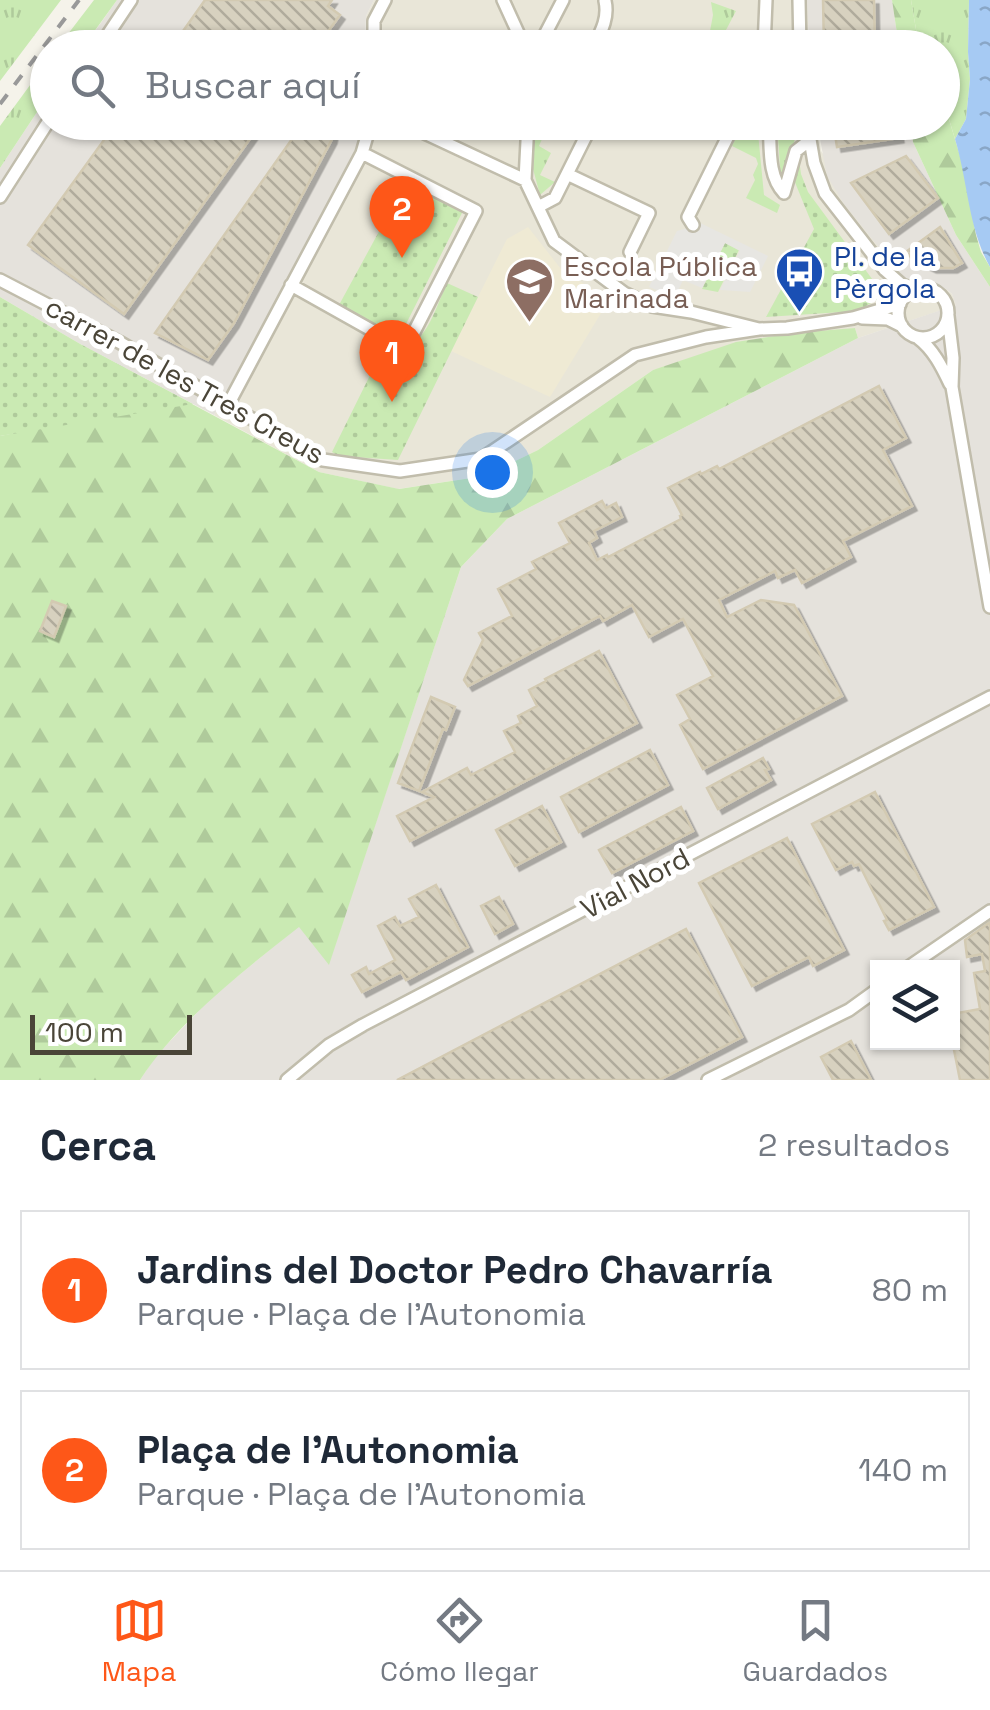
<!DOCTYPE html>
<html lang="es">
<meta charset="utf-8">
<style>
:root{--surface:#fff;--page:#f2f2f3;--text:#1f2937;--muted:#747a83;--line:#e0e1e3;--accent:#fe5718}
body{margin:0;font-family:"Space Grotesk",sans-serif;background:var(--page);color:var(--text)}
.controls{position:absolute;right:30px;bottom:30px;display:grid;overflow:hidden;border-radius:0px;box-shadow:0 2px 8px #0004}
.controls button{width:90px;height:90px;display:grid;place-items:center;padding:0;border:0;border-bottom:2px solid var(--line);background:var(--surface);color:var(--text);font:50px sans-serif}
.scale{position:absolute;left:30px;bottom:25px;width:162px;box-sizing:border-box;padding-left:10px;border:5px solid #4a4538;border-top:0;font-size:28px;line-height:35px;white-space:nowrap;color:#4a4538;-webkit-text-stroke:8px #fff;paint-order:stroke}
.you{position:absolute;left:492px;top:472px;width:35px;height:35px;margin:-25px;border:8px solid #fff;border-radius:50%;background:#1a73e8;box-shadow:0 0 0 15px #1a73e833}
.badge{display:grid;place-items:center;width:65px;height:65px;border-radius:50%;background:var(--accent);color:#fff;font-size:32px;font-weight:700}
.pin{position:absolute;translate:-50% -82px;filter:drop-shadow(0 2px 5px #0008)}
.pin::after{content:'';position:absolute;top:52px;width:35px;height:30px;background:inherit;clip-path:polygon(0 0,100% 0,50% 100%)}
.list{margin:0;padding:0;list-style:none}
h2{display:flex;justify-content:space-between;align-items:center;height:130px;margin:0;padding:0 40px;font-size:42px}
h2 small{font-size:32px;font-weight:400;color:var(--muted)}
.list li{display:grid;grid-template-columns:65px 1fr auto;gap:30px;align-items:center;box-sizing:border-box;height:160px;margin:0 20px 20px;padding:0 20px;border:2px solid var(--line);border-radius:0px}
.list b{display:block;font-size:38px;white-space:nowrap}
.list p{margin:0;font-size:32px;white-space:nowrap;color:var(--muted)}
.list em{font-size:32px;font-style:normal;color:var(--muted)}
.icon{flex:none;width:55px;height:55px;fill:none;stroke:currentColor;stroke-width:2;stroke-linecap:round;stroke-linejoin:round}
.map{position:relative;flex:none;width:990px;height:1080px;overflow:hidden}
.search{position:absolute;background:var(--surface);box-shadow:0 2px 8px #0004;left:30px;right:30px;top:30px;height:110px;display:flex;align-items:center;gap:25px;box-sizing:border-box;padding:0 35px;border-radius:55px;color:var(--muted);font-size:38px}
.sheet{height:490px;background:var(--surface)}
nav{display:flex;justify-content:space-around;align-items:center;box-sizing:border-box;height:140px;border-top:2px solid var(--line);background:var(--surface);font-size:28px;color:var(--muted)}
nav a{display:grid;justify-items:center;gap:5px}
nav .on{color:var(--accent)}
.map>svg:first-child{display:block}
</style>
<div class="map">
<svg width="990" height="1080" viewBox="0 0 990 1080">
<defs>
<pattern id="grass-tufts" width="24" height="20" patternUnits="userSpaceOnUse" patternTransform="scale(2.5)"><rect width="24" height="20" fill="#caeab3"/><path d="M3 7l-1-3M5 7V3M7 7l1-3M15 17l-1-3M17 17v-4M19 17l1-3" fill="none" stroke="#afca9b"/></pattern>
<pattern id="forest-firs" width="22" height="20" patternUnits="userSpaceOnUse" patternTransform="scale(2.5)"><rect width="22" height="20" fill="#caeab3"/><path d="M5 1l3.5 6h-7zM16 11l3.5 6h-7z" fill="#afca9b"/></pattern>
<pattern id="park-dots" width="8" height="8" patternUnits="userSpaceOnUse" patternTransform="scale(2.5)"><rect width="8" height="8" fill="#caeab3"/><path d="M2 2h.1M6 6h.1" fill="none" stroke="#afca9b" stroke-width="1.8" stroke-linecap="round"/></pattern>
<pattern id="water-ripples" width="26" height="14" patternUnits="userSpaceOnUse" patternTransform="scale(2.5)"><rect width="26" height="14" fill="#a6caf3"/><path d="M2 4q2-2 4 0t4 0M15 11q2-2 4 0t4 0" fill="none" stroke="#89a6c6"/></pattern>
<pattern id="building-back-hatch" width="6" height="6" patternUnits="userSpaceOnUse" patternTransform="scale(2.5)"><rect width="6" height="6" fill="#d7d1bf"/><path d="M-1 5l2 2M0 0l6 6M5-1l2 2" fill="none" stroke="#b0ab9c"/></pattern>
<filter id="shadow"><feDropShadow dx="4.5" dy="4.5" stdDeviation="0" flood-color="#0004"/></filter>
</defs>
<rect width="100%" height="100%" fill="#f5f3ea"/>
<path fill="#e9e6d8" d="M374,0H807L809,47L365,48L366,16Z
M362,123H817L821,151L913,283H930L946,289L952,294L957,305L858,338L855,328L653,370L538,450L484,476L398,489L319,472L214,415L361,139Z"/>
<path fill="#e5e2dc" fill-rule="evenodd" d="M117,0H374L366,16L365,47L83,48Z
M807,0H892L899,47H809Z
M47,97L48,122L362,123L361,139L214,415L82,345L0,297V168Z
M817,123H910L913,142L956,235L990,287V1080H140L156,1056L211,998L299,926L329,963L461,567L507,519L858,338L956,305L952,294L946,289L930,283L906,281L844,204L827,176ZM878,968H952V1042H878Z"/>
<path fill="#efead4" d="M528,227L561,269L609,300L550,397L451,351L507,239Z"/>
<path fill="url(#grass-tufts)" d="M0,0H61L0,81Z
M94,0H117L83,47H58Z
M911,0H969L968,52L970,79L966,119L955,139L943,99L942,48L919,47Z
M711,2L736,11L717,47H707L713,15Z
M47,62V97L0,168V126Z
M535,123H549L539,146L551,153L540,175L555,182L540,195L533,169Z
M777,123H794L796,134L786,177L781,181Z"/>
<path fill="url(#forest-firs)" d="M892,0H911L919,47H899Z
M943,99L963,166L976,235L981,252L990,267V287L956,235L913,142L910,123L942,122Z
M855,328L858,338L507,519L461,567L329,965L299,927C241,973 181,1018 140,1080H0V436L25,431L82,345L319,472L399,489L484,476L538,450L653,370L736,342L794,333Z"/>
<path fill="url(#park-dots)" d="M799,159L801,174L808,192L878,287L879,298L858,311L766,317L814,229L792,175Z
M406,182L463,211L403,330L392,334L339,305Z
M725,243L739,250L718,292L702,289Z
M447,283L478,297L398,460L339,456L332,452L383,349C424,357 433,313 447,283Z
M0,297L82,345L193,404L0,436Z"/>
<path fill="#caeab3" d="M743,123H757L764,195L780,205L777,213L746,198L755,180L753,175L758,164L756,158L732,146Z"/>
<path fill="#e7e6e2" d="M692,219L768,256L750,292L720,290L740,251L725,243L702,288L683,280L677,293L659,291L649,287L677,231L688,228Z"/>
<path fill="url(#water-ripples)" d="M969,0H990V267C968,228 968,182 955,139L966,119L970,79L968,52Z"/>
<path fill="url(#building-back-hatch)" stroke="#d3cab2" stroke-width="2.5" filter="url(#shadow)" d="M205,0H332L328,6L340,15L316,48H171Z
M823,0H874L875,46L824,48Z
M117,122H262L124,314L28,245Z
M304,122H335L332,139L234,323L208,360L155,333Z
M833,122H897L899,138L837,147Z
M906,156L938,198L889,234L851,183Z
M940,227L962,263L953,268H932L913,259L906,252Z
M879,386L906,438L883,450L912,506L843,541L851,557L802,583L795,570L778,578L775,571L719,600L727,617L761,600L794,605L842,696L703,769L680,725L690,719L677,695L713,676L683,619L649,637L632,605L603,621L600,616L468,686L464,680L483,640L479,633L512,616L498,589L536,569L532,562L570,543L559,523L602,501L606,508L616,503L622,517L594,531L597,538L589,543L597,560L607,555L608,557L681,519L680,516L682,515L668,488L700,472L701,474L717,466L719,469Z
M52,601L66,606L54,637L40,631Z
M599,651L637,723L410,841L397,816L434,797L422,792L467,768L471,775L515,752L504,731L521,723L518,716L537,706L529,690L546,681L545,679Z
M431,697L455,707L446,730L443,729L419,791L398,783Z
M650,750L668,785L579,832L561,797Z
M763,758L769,769L765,770L771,780L718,809L707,788Z
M875,792L934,907L889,930L884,921L887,920L859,864L854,866L852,862L836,870L812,824Z
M542,806L561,842L515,866L496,830Z
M681,807L693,831L612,873L599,850Z
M787,838L844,950L813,966L809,957L752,986L699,883Z
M436,885L468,947L406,980L401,972L362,992L352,975L366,967L369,974L395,960L378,926L395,917L400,926L419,917L409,899Z
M499,897L513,924L495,934L481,906Z
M990,922V1080H960L952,1040V1014L980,1009L974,973L985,971L982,954L967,957L965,940Z
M686,929L742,1037L659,1080H397Z
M851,1041L871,1080H833L821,1057Z"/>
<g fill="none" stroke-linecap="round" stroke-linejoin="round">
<defs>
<path id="minor" d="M503,0L525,48
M799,0L800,48
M99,48L131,0
M374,48V21L385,0
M538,48L563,0
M593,48C601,32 609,18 605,1
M764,48L766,0
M401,122L525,180
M528,122L525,180L554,241L624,293L652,306L691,312L759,329L787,328L853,318L900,304
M769,122C771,146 767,175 784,193
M807,122L814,163L825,193L885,270L902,285L915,290
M567,174L649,213L630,252
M784,193L796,151L810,140
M0,197L48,122
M538,207L555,198L593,122
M693,225L688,217L735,122
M0,280L119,342L323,460L400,471L481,459L635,355L706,337L759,329
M291,285L389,340L412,336L476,211L362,153
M898 313a25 25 0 1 1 50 0a25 25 0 1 1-50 0Z
M948,316L953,358L952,387L990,607
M862,318L888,319L902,326
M918,338C933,349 942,367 950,384
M228,405L362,153L371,122
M907,968L990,911
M287,1080L329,1045L363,1025L990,697
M708,1080L849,1010L878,989"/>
</defs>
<use href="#minor" stroke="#c1bdac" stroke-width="16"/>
<use href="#minor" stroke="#fff" stroke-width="11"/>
<path stroke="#999" stroke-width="4" stroke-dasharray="12 12" stroke-linecap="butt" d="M0,104L79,0"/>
</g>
<defs>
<symbol id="bus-pin" viewBox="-11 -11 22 30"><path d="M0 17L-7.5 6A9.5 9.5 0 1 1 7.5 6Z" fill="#1a4fb4" stroke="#fff"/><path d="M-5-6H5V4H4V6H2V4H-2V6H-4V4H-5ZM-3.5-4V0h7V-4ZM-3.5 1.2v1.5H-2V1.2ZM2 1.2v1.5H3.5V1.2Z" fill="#fff"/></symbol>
<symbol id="school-pin" viewBox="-11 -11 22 30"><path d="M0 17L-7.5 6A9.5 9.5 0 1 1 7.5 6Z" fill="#8d6e63" stroke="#fff"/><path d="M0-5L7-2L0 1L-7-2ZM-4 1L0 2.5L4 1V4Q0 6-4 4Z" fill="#fff"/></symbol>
</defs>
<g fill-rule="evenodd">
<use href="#bus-pin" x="772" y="244" width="55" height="75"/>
<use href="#school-pin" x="502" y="254" width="55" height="75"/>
</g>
<g text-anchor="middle" stroke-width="10" stroke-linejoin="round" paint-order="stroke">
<g font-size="28" fill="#164399" stroke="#fff" text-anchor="start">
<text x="834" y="266">Pl. de la<tspan x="834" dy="32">Pèrgola</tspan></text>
</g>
<g font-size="28" fill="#785e54" stroke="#fff" text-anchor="start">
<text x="564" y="276">Escola Pública<tspan x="564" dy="32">Marinada</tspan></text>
</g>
<g font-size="28" fill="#4a4538" stroke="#fff">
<text transform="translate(185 380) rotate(29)" y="10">carrer de les Tres Creus</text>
<text transform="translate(635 883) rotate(-28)" y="10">Vial Nord</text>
</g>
</g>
</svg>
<div class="controls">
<button><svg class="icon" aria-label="layers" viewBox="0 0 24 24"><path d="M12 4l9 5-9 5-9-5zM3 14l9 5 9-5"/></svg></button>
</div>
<div class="scale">100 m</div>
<div class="you"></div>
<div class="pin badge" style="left:392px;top:402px">1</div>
<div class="pin badge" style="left:402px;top:258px">2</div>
<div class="search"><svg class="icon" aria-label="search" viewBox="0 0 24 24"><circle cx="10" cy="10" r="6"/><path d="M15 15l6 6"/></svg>Buscar aquí</div>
</div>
<section class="sheet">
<h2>Cerca<small>2 resultados</small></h2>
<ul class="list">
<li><span class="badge">1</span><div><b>Jardins del Doctor Pedro Chavarría</b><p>Parque · Plaça de l'Autonomia</p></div><em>80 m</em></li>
<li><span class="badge">2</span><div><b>Plaça de l'Autonomia</b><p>Parque · Plaça de l'Autonomia</p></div><em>140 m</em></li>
</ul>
</section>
<nav>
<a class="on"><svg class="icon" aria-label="map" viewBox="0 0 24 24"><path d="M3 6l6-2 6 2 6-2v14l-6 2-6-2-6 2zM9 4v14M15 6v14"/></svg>Mapa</a>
<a><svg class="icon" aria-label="directions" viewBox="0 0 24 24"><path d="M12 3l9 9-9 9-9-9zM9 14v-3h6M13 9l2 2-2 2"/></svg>Cómo llegar</a>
<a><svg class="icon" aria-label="saved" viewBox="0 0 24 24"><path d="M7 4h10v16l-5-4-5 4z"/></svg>Guardados</a>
</nav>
